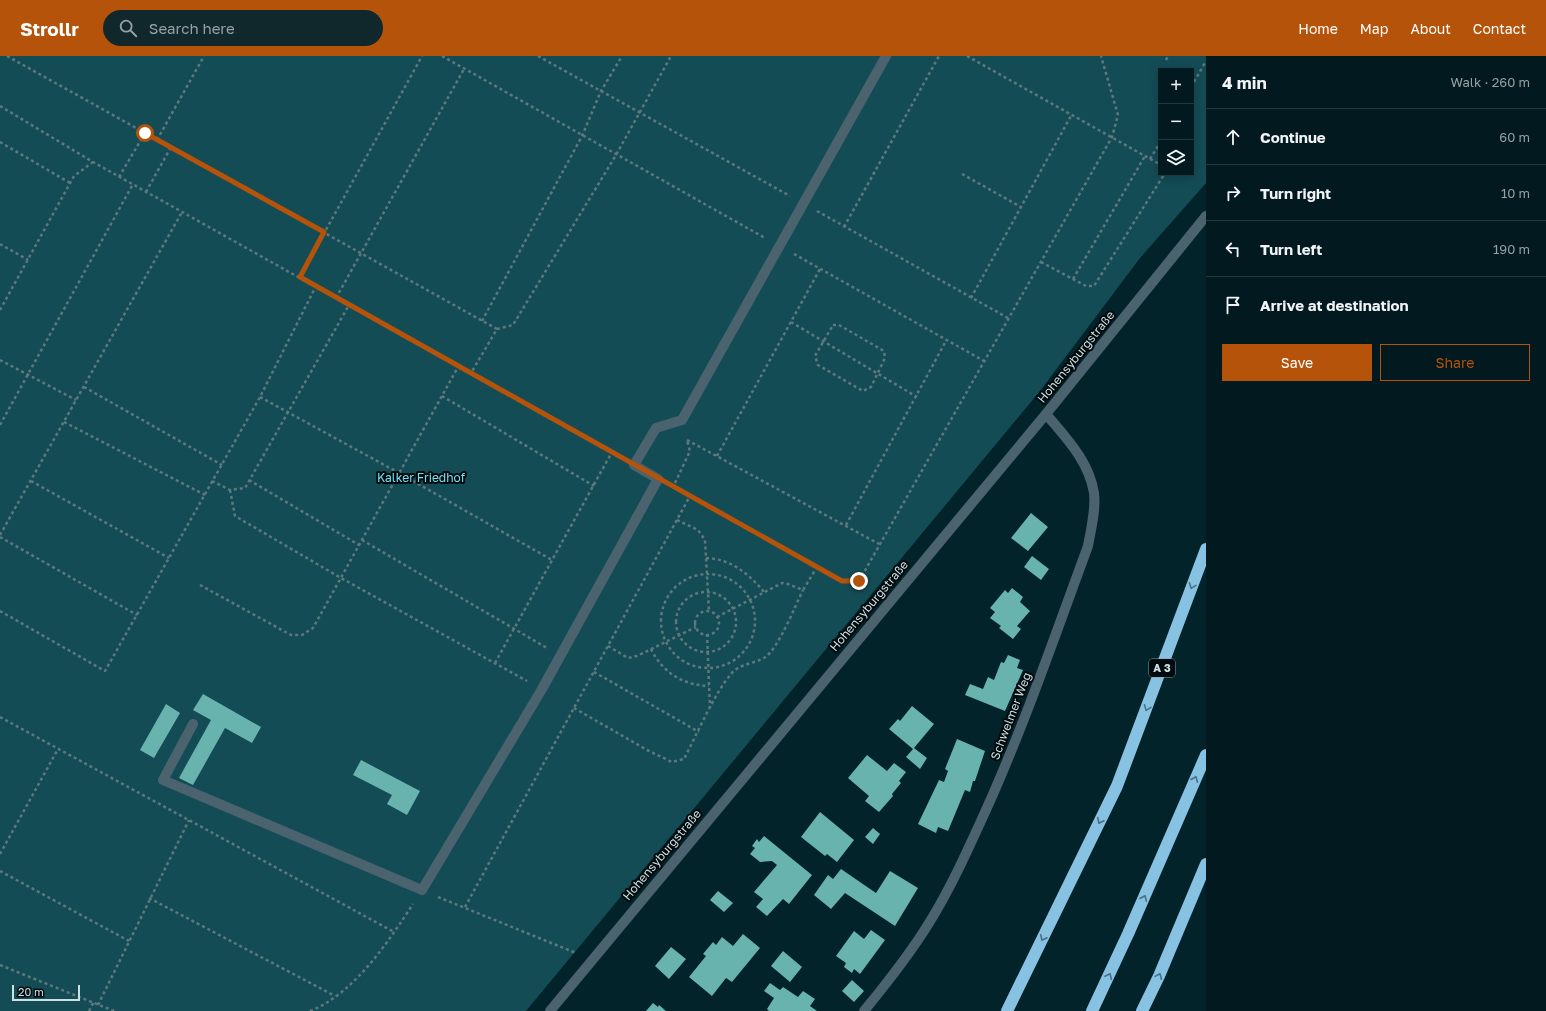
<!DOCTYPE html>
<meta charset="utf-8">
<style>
:root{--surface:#021a1f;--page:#10272c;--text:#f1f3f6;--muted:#96a1a4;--line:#23383d;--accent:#b45309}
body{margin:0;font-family:"Golos Text",sans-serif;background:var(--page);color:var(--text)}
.controls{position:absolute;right:12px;top:12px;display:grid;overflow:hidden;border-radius:0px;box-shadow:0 2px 10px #0003}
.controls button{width:36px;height:36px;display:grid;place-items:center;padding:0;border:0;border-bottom:1px solid var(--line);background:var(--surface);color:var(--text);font:20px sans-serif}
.scale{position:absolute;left:12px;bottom:10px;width:68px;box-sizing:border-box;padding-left:4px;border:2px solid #cedfe3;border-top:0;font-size:11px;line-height:14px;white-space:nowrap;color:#cedfe3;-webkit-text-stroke:3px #010b0d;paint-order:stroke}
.stop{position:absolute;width:12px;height:12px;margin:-9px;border:3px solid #b45309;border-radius:50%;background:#fff}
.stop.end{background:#b45309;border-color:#fff;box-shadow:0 1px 4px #0008}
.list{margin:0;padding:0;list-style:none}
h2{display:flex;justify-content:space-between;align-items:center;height:52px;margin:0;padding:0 16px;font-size:17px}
h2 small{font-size:13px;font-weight:400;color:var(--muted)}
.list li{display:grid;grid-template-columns:26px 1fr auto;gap:12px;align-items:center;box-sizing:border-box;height:56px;padding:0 16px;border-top:1px solid var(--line)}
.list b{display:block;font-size:15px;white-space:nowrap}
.list em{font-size:13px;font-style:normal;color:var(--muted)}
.actions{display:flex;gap:8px;padding:12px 16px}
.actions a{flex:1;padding:9px 0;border:1px solid var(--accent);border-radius:0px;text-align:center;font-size:14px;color:var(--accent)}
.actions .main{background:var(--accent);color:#fff}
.icon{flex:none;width:22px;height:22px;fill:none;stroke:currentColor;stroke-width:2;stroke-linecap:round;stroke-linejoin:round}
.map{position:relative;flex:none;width:1206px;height:955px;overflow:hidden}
header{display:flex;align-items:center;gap:24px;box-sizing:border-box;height:56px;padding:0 20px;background:var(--accent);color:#fff}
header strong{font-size:19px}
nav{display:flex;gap:22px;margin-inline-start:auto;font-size:14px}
.search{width:280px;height:36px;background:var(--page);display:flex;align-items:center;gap:10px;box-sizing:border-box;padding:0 14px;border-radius:22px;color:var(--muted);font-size:15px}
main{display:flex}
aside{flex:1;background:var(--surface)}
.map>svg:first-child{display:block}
</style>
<header>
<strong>Strollr</strong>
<div class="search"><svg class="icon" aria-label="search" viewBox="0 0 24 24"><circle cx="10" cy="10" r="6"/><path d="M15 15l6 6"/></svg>Search here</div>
<nav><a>Home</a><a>Map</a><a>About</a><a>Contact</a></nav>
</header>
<main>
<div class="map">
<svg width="1206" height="955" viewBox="0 0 1206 955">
<rect width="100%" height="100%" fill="#022329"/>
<path fill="#144c56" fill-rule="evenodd" d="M0,0H1206V127L1140,202L1040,335L526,955H0ZM1161,15H1191V117H1161Z"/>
<path fill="#68b3ad" d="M1031,457L1048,471L1028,495L1011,482Z
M1032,500L1049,513L1041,524L1024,511Z
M1012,532L1023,541L1020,546L1030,555L1017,570L1021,573L1013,583L999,572L1001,570L990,562L995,556L990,552L1005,534L1008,537Z
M1008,599L1020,604L1017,612L1023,614L1005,655L965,639L970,628L983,633L988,621L994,624L1001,606L1004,607Z
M203,638L261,671L252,687L225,672L193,729L179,722L211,664L193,654Z
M166,648L180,657L154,702L140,694Z
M912,650L934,668L914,692L927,702L920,713L906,701L913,693L889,673L898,663L900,665Z
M957,683L985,695L975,725H973L970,736L965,734L948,775L938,771L936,777L918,768L939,724L944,726L948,715L945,713Z
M867,699L887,715L894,707L906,716L899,725L901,727L892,738L893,740L879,756L865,745L869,740L848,722Z
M361,704L420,735L407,759L387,748L392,739L353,719Z
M820,756L854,784L837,806L827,798L825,800L801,781Z
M873,772L880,778L873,788L865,781Z
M764,780L812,819L789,848L783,843L767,860L756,851L763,843L754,836L777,809L772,805L760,806L750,798L755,792L752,790L757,783L759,786Z
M841,813L876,837L890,815L918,832L895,870L845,837L831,853L814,839L828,819L833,823Z
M718,835L733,847L724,856L710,844Z
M871,874L885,884L860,918L854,913L852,917L844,911L846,907L836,900L854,875L864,883Z
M743,878L760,892L732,926L726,922L712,940L689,921L706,900L703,898L713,886L716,889L722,881L733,890Z
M671,891L686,903L669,923L655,910Z
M783,895L802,911L790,926L771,910Z
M852,924L864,935L854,946L842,935Z
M770,927L780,934L783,931L798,941L803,935L815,943L810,950L817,955H769L767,953L774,942L764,935Z
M653,947L658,951L659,949L666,955H646Z"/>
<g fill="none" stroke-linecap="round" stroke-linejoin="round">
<path stroke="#5e787d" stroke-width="2.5" stroke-dasharray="3 3" stroke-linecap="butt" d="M7,0L497,273L471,317
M442,0L765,182
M538,0L790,140
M967,0L1161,109
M1166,4L1168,0
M1191,31L1206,5
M0,50L93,106L619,401
M157,84L204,0
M0,86L70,127
M1150,103L1161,85
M962,118L1021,151
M119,121L145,77
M146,136L171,91
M817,155L1008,262
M844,171L939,0
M0,188L28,204
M794,198L984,305
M1041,206L1086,230H1094L1165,117
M300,221L422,0
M1073,223L1145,100
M336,242L464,13
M971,242L1072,58
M0,254L74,120L93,106
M482,265L582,80L601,35L622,0
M791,266L917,341
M833,269H839L884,295L885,302L871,331L863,335L818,309L815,300Z
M497,273L513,269L616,99L671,0
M0,304L76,344
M84,331L222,409
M442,340L594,430
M260,341L399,417L552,504
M64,366L205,439
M0,369L133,128
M687,384L879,488
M717,400L820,213
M249,424L359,489
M31,425L169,502
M212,425L230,434L245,432L349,249
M675,427L690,395L687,384
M673,431L842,525H859L1112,81L1118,59L1101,0
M230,434L235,460L341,522L527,625
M677,464L698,474L705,484L709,555
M846,469L947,283
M0,479L182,156
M0,481L137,559
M362,484L547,592
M706,502C731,503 749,518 764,536
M661 565a47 47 0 1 1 94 0a47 47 0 1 1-94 0Z
M200,529L291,579H302L313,572L458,311
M676 566a30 30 0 1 1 60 0a30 30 0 1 1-60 0Z
M0,555L105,615L260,341L316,230
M695 567a12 12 0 1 1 24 0a12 12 0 1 1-24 0Z
M717,561L782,527L788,528L803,534L817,511
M707,578L710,652
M608,590L628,602L637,600L696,571
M651,593C663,617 683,629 709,630
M495,607L612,396
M594,616L699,676
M574,652L647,694L672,706L684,703C697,678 714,638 731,618C739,608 753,608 764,602C778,594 795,550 803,534
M0,661L394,876
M0,798L58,693
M0,815L129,885
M438,841L576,897
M149,842L335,940
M465,851L690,440
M0,909L114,955
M98,949L189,764
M89,955L93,947
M310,955C354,938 388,886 413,848"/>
<path stroke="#4b626f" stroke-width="10" d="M193,668L163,724L422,834L542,633L658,423L634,409L656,372L682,364L886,0"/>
<path stroke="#4b626f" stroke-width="10" d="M550,955L1046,358L1206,160
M864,955C887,927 910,898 929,867C949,835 965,800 981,765C1022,676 1054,582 1088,490C1091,473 1096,454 1094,437C1089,405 1066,382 1046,358"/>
<path stroke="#87c2e2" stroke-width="12" d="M1007,955L1117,730L1206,493
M1092,955L1128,878L1206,699
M1142,955L1159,920L1206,808"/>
</g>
<defs><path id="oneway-chevron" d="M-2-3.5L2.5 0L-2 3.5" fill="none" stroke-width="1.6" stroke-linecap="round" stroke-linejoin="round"/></defs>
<g stroke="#4b7082">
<use href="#oneway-chevron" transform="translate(1192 530) rotate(111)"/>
<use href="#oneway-chevron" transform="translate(1147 652) rotate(111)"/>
<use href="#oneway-chevron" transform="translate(1195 723) rotate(-67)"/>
<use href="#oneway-chevron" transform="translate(1100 765) rotate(116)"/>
<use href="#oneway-chevron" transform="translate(1144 842) rotate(-67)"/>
<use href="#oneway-chevron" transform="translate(1043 882) rotate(116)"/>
<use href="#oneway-chevron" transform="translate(1109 920) rotate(-65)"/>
<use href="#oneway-chevron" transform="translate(1159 920) rotate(-66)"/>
</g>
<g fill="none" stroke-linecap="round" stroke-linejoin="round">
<path stroke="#b45309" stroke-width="5" d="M145,77L324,176L300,221L842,525H859"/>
</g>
<g text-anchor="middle" stroke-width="4" stroke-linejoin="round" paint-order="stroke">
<rect fill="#010b0d" stroke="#909fa3" stroke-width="1" x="1149" y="603" width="26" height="18" rx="3"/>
<g font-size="11" font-weight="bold" fill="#cedfe3">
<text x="1162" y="616">A 3</text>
</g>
<g font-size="12" fill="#cedfe3" stroke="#010b0d">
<text transform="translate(1076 301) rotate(-51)" y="4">Hohensyburgstraße</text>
<text transform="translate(869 550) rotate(-50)" y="4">Hohensyburgstraße</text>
<text transform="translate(1011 660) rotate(-69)" y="4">Schwelmer Weg</text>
<text transform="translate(662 799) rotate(-50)" y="4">Hohensyburgstraße</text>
</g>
<g font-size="12" fill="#71e1f5" stroke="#010b0d">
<text x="421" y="426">Kalker Friedhof</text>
</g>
</g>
</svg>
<div class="controls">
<button>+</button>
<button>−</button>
<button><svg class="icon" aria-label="layers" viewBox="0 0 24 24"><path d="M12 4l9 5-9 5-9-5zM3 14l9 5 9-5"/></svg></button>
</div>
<div class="scale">20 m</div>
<div class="stop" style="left:145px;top:77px"></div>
<div class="stop end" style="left:859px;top:525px"></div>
</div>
<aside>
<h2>4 min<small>Walk · 260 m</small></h2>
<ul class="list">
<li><svg class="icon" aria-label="ahead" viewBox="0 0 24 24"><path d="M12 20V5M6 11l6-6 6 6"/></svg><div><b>Continue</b></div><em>60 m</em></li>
<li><svg class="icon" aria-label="right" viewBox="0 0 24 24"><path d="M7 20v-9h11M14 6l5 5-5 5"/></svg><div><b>Turn right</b></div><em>10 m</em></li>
<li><svg class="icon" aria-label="left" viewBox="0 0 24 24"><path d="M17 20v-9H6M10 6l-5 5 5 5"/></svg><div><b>Turn left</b></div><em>190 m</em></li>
<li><svg class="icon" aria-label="arrive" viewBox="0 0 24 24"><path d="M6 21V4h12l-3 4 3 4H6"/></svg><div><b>Arrive at destination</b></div></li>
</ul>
<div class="actions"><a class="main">Save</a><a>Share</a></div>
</aside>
</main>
